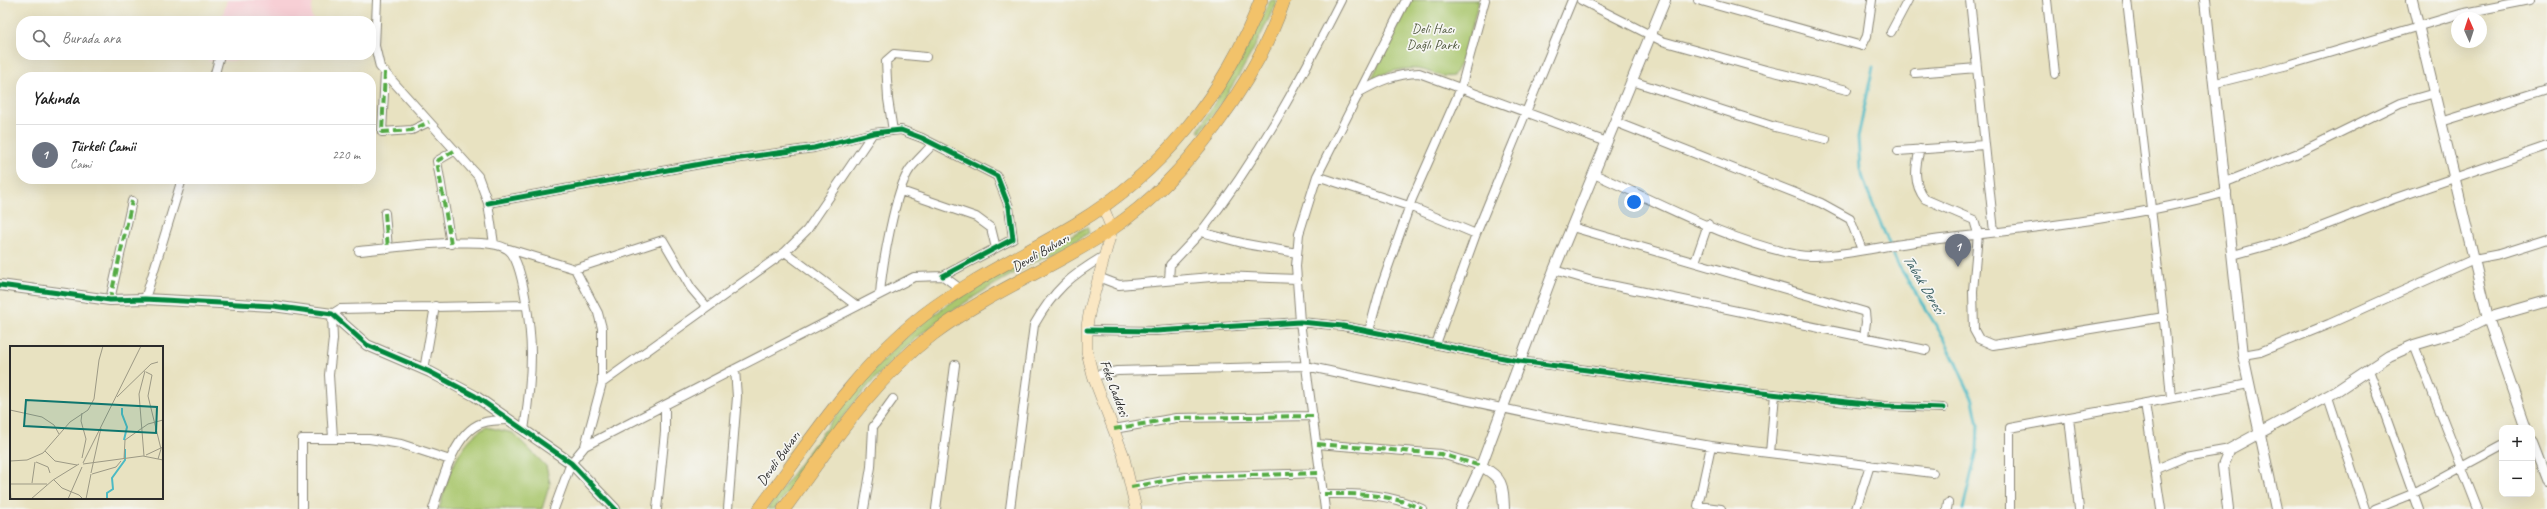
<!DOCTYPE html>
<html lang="tr">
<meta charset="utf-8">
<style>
:root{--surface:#fff;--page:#f2f2f2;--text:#222;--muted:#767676;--line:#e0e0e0;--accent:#c8321e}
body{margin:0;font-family:Caveat,sans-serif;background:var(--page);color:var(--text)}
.controls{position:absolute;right:12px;bottom:12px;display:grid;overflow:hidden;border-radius:8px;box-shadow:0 4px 16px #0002}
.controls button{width:36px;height:36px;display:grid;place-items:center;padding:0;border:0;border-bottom:1px solid var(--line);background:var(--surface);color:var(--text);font:20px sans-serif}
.compass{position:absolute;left:2451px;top:12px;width:36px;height:36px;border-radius:50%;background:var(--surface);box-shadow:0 4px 16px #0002;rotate:357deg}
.you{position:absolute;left:1634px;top:202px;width:14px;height:14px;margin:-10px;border:3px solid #fff;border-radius:50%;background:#1a73e8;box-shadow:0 0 0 6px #1a73e833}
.badge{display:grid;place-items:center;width:26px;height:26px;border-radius:50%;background:var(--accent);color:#fff;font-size:13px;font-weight:700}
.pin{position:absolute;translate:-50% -33px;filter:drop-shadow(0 1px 2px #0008)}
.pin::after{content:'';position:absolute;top:21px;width:14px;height:12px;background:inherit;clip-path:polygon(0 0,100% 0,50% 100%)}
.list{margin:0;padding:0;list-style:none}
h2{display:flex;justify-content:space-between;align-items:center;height:52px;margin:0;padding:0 16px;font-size:17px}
h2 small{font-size:13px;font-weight:400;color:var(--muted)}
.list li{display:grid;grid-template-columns:26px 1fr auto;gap:12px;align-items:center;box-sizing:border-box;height:60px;padding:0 16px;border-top:1px solid var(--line)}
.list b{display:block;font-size:15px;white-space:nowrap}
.list p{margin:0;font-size:13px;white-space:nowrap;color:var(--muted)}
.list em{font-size:13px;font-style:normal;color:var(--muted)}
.icon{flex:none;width:22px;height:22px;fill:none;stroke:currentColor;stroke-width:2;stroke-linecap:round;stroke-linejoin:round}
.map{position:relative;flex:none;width:2547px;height:509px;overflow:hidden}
.search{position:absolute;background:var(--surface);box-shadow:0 4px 16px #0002;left:16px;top:16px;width:360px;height:44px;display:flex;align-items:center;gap:10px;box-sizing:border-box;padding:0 14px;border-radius:16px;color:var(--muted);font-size:15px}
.panel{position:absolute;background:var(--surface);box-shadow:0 4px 16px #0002;left:16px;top:72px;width:360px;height:112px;border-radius:16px}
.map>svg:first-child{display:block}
</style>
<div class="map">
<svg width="2547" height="509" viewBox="0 0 2547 509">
<rect width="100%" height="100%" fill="#f6f6f2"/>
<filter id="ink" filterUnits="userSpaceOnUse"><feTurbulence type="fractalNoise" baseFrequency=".025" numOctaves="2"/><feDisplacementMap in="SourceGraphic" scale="8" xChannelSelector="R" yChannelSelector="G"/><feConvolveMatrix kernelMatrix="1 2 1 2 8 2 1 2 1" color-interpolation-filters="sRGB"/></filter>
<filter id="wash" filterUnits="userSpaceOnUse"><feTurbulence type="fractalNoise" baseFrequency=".012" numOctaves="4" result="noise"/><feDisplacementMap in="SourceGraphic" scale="16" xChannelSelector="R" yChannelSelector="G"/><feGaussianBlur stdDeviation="0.9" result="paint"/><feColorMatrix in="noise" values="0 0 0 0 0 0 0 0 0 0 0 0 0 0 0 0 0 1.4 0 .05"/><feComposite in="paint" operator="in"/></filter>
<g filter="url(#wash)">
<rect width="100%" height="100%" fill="#e8e2c1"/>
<path fill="#f7cfd5" d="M227,0H313L311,16L315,21H221Z
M210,55H273L261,60L208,61Z"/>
<path fill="#aac76e" stroke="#6a794c" d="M1270,0H1277C1257,48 1231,91 1200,133L1198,131L1255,34Z
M1410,0H1479L1464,56L1453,76C1442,78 1434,73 1423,70C1405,66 1389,72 1372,78Z
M1087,227L1089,233C1038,261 984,287 937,322C870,371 824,442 775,509H767C817,442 864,367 932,316C979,281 1035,255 1087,227Z
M487,427L513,433L546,466L550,483L542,509H439C447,480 458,440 487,427Z"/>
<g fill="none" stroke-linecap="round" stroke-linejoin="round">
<path stroke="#4cbac4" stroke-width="3" d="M1873,67L1858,137L1860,169L1868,193L1897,263L1945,340L1973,400L1978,425L1977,451L1963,509"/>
</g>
</g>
<g filter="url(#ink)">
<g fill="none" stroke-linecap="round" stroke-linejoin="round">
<defs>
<path id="minor" d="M377,0L375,46L380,67L478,176L488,203L494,244
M1581,0L1662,41L1766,70L1847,90
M1698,0L1862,46L1867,36L1872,0
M1970,0L1994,232
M2047,0L2055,74
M2127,0L2165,330L2171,398
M1891,32L1908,0
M385,72L382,132L412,130L429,122
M1915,73L1977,68
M214,77L220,55
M1632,81L1775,127L1826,139
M2216,83L2288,65L2460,14L2530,0
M1358,93C1379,81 1395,74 1419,73L1607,142
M1615,122L1821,203L1850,219L1862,250
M2441,122L2547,89
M893,131L888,99L886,61L894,54L926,57
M1920,149C1915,167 1913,184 1925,199L1974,220L1978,234L1973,291L1974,330L1979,339L1993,345L2164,317
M1898,151L1984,145
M1594,174C1660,203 1727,241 1798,255C1824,260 1881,246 1909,243C2015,229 2124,221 2227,192
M1317,176L1409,206L1476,234
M2226,182L2296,154L2400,103L2435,93
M901,191L976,217L991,228L996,248
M488,203L711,162L814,148L873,133L901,130L922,138L997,176L1009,207L1013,239L943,276
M385,213L388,249
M1572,227L1865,312L1866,322L1864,337
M1201,232C1257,160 1300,81 1341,0
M451,244L437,161L454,151
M509,249L575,269L663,240L691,288L707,307
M359,251C390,249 484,234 507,249C524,259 531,334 531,354C531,380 528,405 524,430
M785,252L857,306
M2233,255L2287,240L2393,199L2547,146
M1695,262L1708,224
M575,269L598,313L602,328V383
M1554,270L1596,282L1926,350
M1098,277L1119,285L1223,276L1297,279
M1169,280L1170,265L1201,232L1246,244L1297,253
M880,294C882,267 895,190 910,169C917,160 926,152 933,144
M145,299L182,179
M110,300L132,201
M1087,330L1156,331L1300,322L1343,326L1519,361L1753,392L1885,406L1943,408
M1369,331L1380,290L1412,199L1461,88L1485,0
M1436,344L1476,234L1572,0
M2414,345L2478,509
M2243,355L2260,352L2329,324L2474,259L2500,254L2547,239
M424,370L435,306
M2369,370L2419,509
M1093,376L1117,371L1306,366L1539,416L1711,446L1933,473
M2328,397L2365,509
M2145,403L2161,509
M2069,417L2079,509
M1114,429L1176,418L1313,416
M333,438L329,375L333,339L332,314L340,309L526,305
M1317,444L1441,454L1481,466
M585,446L602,383L785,252L807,230L873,133
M1711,446L1698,506L1721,509
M1770,453L1775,394
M2156,469L2185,457L2230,449
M1131,487L1186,477L1321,473
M1324,494C1362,494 1386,493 1422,509
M302,509V439H369L401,444L450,460
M433,509C441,484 454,432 482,423C490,420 500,420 509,420
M554,509L571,463L585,446L914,277L943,276L962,290
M657,509L665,432V405
M728,509L737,397L735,369
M864,509L871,467L873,427L893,399
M936,509L955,365
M1010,509L1034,325C1054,290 1070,276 1104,256
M1325,509L1300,322L1296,266L1299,234L1317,176L1406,0
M1856,509L1870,465
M1947,509L1948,503
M2010,509V428L2249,384
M2375,509L2410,495L2502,445"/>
<path id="tertiary" d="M2205,0L2243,355L2276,509
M2412,0L2488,318L2526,428
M0,285L110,300L145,299L273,306L332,314L367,345L430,372L475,396L571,463L615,509
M2532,443L2547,482
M1481,466C1503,478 1503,485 1504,509
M1461,509L1481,466L1554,270L1665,0
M2228,509L2223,466L2230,449L2335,392L2389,356L2414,345L2464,330L2488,318L2547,301"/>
<path id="secondary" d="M1103,207L1112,229L1090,309L1087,326V352L1093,376L1123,454L1136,509"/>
<path id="trunk" d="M760,509C810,441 857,367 925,314C971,279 1026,254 1076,224C1161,173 1226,93 1261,0
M784,509C829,448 871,381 933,334C988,292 1055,267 1113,228C1185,179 1256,82 1284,0"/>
</defs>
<use href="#minor" stroke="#8a8676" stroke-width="10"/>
<use href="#tertiary" stroke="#8a8676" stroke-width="12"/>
<use href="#secondary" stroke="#8a8676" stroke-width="12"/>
<use href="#trunk" stroke="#8a8676" stroke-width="14"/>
<use href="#minor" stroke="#fff" stroke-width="8"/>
<use href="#tertiary" stroke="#fff" stroke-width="10"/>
<use href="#secondary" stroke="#fae7c3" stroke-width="11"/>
<use href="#trunk" stroke="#f2c26a" stroke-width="13"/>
<path stroke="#54ab44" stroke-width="4" stroke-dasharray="8 4" stroke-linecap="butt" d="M385,72L382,132L412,130L429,122
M385,213L388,249
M451,244L437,161L454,151
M110,300L132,201
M1114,429L1176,418L1313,416
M1317,444L1441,454L1481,466
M1131,487L1186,477L1321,473
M1324,494C1362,494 1386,493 1422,509"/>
<defs>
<path id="cycleway" d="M488,203L711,162L814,148L873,133L901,130L922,138L997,176L1009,207L1013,239L943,276
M0,285L110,300L145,299L273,306L332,314L367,345L430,372L475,396L571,463L615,509
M1087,330L1156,331L1300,322L1343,326L1519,361L1753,392L1885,406L1943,408"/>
</defs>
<use href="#cycleway" stroke="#f6f6f2" stroke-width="8"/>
<use href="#cycleway" stroke="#00873e" stroke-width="5"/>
</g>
</g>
<g text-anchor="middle" stroke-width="3.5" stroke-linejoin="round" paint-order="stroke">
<g font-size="14" fill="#515a3f" stroke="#f6f6f2">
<text x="1433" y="33">Deli Hacı<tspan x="1433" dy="16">Dağlı Parkı</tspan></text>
</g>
<g font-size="14" fill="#2b2b2b" stroke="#f6f6f2">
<text transform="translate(1040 252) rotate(-30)" y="5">Develi Bulvarı</text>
<text transform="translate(1115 388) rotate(70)" y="5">Feke Caddesi</text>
<text transform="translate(778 458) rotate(-54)" y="5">Develi Bulvarı</text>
</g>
<g font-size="15" font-style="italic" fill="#375d61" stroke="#f6f6f2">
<text transform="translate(1924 284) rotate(59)" y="5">Tabak Deresi</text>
</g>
</g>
<g transform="translate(10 346)">
<rect width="153" height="153" fill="#e8e2c1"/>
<path fill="none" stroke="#4cbac4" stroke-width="2" d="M112,62V68L117,81L114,94M97,153V147L103,143L102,132L115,114V103"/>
<path fill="none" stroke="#9c9985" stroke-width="1" d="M89,14L93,0M136,26L142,29L138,50L151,103L148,113M107,51L141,18L148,16M0,64L32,71L44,79L49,88M35,105L45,115L67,119M136,109L153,101M134,110L129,48L135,25M72,112L76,93L71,75L72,67M114,113L115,94L138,78L153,74M0,115L17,114L33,107L60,76L78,64L84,53L89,14M26,116L38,121L40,127M73,117L131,0M73,118L133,110L153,114M81,127L91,82M82,128L106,121L111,115M44,134L52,142L69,149L73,153M22,137L25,116M0,138H37M0,140L1,153M21,153L43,134L69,118M58,153L72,121M76,153L81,128"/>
<path fill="#0f766e" fill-opacity="0.15" stroke="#0f766e" stroke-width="2" d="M16,54L147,61L146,87L14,80Z"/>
<rect width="153" height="153" fill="none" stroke="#2b2b2b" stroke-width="2"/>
</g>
</svg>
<div class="controls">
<button>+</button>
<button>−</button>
</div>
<svg class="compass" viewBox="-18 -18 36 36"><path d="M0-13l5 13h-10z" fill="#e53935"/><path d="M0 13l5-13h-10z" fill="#767676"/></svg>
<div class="you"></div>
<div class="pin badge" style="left:1958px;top:267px;background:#6b7280">1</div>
<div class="search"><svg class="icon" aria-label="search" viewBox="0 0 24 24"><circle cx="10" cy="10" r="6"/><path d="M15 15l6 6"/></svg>Burada ara</div>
<section class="panel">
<h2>Yakında<small></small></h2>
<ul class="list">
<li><span class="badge" style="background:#6b7280">1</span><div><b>Türkeli Camii</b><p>Cami</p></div><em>220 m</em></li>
</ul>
</section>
</div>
